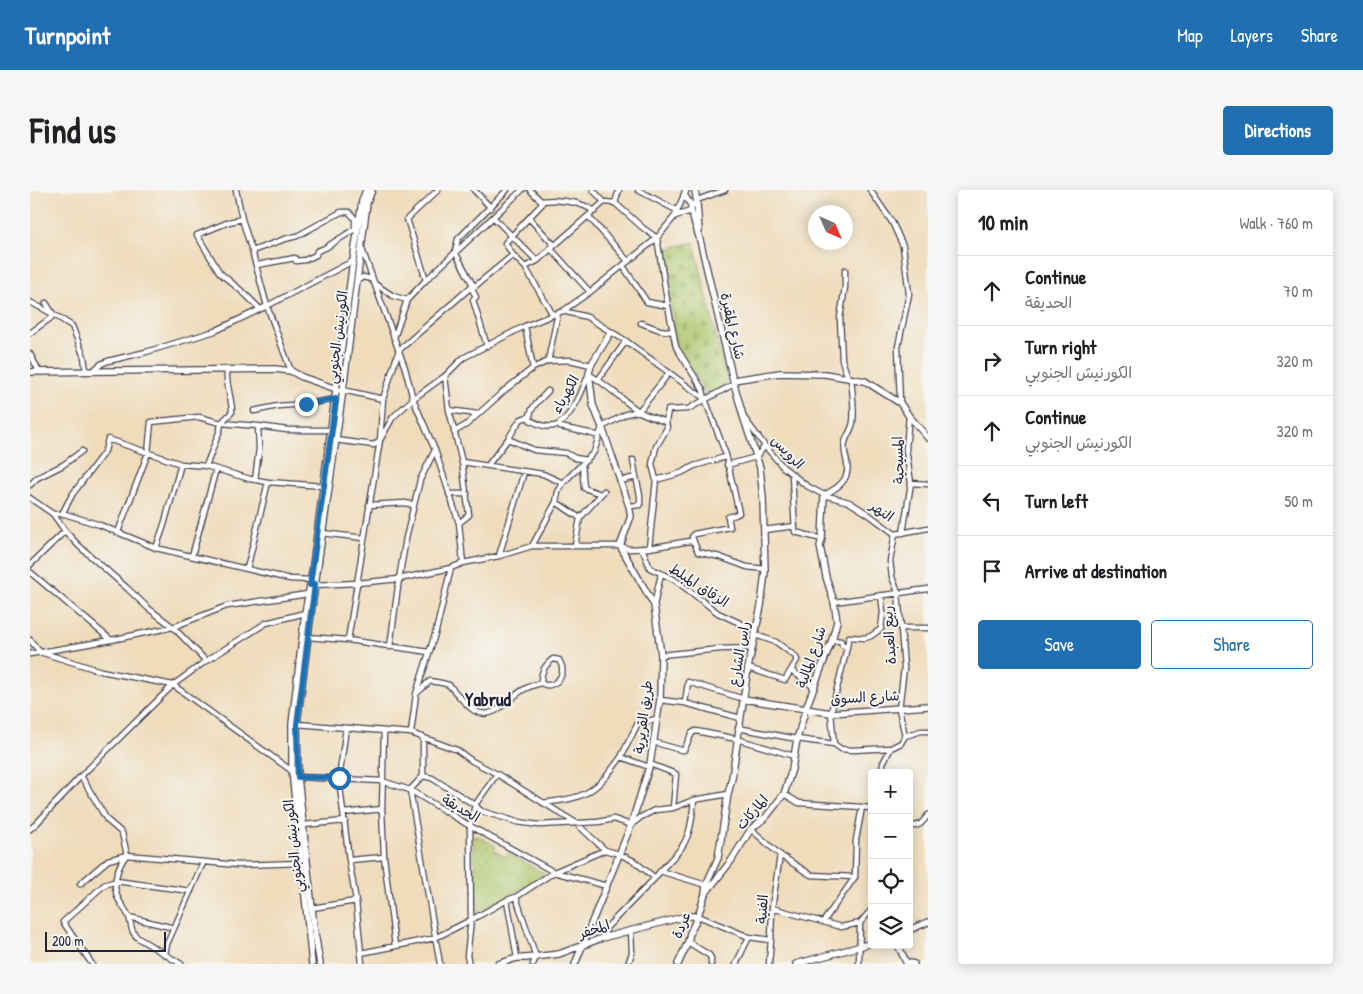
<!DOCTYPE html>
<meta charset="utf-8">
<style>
:root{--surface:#fff;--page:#f6f6f6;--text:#202124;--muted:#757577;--line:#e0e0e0;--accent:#1f6fb2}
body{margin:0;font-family:"Patrick Hand","Playpen Sans Arabic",sans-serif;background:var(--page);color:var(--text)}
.controls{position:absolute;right:15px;bottom:15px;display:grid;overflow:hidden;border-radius:5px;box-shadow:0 2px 12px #0003}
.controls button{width:45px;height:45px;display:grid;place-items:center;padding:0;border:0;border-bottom:1px solid var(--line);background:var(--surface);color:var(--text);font:25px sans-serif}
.compass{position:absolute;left:778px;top:15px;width:45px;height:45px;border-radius:50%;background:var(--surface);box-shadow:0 2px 12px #0003;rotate:135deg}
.scale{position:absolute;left:15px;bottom:12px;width:121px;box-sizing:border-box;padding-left:5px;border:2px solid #22223b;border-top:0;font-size:14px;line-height:18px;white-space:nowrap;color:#22223b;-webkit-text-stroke:4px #f6f6f2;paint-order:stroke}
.stop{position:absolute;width:15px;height:15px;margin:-11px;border:4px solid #1f6fb2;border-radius:50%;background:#fff}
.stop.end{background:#1f6fb2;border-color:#fff;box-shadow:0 1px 5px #0008}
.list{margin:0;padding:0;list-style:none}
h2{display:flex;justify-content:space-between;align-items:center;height:65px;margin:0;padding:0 20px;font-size:21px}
h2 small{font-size:16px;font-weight:400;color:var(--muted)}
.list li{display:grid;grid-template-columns:32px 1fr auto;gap:15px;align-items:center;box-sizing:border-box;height:70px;padding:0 20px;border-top:1px solid var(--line)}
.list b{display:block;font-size:19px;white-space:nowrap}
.list p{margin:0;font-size:16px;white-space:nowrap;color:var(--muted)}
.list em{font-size:16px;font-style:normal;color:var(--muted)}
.actions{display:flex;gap:10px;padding:15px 20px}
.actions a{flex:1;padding:11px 0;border:1px solid var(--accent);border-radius:5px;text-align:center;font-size:18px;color:var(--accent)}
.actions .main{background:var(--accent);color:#fff}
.icon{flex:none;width:28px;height:28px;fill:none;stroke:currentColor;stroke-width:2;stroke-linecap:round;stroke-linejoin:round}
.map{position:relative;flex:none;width:898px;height:774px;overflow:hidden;border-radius:5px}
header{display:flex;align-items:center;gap:30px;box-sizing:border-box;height:70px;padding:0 25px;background:var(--accent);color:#fff}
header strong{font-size:24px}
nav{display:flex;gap:28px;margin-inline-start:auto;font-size:18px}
.intro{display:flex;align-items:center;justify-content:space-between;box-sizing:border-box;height:120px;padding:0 30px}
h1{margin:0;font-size:35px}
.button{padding:12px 22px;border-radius:5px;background:var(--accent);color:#fff;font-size:18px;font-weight:700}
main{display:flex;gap:30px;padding:0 30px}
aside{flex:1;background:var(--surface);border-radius:5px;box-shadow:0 2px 12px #0003}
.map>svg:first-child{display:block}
</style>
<header>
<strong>Turnpoint</strong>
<nav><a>Map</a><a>Layers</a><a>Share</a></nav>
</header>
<div class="intro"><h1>Find us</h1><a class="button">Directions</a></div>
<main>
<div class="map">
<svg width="898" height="774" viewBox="0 0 898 774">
<defs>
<pattern id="cemetery-stones" width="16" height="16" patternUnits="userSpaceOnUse" patternTransform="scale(1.25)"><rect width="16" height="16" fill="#aec469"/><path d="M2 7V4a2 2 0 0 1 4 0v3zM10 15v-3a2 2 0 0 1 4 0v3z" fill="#95a85c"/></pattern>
<pattern id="park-dots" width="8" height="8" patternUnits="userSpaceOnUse" patternTransform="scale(1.25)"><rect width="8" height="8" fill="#aec469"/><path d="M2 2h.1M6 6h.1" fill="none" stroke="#95a85c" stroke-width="1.8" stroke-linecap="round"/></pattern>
</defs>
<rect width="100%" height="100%" fill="#f6f6f2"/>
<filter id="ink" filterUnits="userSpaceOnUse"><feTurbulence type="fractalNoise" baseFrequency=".02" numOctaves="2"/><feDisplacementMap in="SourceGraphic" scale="10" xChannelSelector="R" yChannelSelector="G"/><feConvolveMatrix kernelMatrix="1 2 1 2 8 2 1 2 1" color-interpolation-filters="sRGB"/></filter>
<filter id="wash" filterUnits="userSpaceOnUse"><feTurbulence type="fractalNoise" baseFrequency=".0096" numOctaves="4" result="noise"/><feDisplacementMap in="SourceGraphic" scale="20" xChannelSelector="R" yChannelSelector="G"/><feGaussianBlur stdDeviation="1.12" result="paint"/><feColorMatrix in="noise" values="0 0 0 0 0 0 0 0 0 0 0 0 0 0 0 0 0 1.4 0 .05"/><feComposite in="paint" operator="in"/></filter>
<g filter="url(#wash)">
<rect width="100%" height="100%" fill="#efdcbb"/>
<path fill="url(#cemetery-stones)" stroke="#687352" d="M664,52L698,195L676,205L646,153L633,60Z"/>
<path fill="url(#park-dots)" stroke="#687352" d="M443,646H448L466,656L464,660L475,667L478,663L514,683L513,686L457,718L447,722Z"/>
</g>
<g filter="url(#ink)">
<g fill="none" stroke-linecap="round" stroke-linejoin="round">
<defs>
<path id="street" d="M206,0L212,29
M444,0L461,18
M500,0L511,11L512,14L475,53L483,65L495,77L523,125
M563,0L574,12
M608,0L646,20
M840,0L862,32L873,56L879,104L868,157L870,213
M667,10L695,0
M511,11C530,9 548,11 565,21
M585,13L589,0
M558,26L598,71
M645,26L661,21
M464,28L507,71
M499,28L524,55
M520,58L560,102
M332,59L375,178L383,209L405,260L429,333L433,373
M222,61L212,29L199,32L167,45L190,83L215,104L230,119
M227,75L265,68L266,71L275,70L286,65L287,61L295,58L325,39V30
M593,76L617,112L638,116
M495,77L507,71L574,12L585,13L613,38L627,48L638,116L646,157L673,200L675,209
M815,80V97L810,128L812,170L818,188
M396,90L377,29L408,0
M327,91L333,87L341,89L345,94L363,106L377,110
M441,97L446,107L443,110L457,156
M444,97L425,62L428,49L477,0
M0,112L23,124L21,128L0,143
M16,113L23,124L42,136L54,167L56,181
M533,121L557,127L596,151L675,209L696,265L709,323L705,325L698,327L700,337L664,344L662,347L668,362L690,367L717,377L735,379
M611,133L630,140L643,142
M495,136L503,178
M364,148L377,110L396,90L492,0
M0,164L9,181
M518,171L528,123
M63,181L71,174L78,171L116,162L185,141L237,116L323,71
M261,181L237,116L222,61L255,49L267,46L311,22H319L329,33
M560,185C578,195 593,211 610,222C618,226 627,229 636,232
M415,186L419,220L432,272L439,325L429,333
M568,190L596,151
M313,200L353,209
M518,201C511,209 498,218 500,230C510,235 517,239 528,235L530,237L559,243L569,246
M419,220L447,224
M224,221L248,216L276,214L306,209
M715,229L735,256L753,277L777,296L794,305L819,312L838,324L865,344L898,338
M528,235C544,223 552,202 559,183
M424,242L436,235L475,200L503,178L518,171L540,170L561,175
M478,249L504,260L536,263L545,268L557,270
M305,250L344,255L350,250L363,227L383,209L415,186L433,168L495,136L533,121L560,102L627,48L645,26L654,5
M603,270L606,287
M432,272L513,284L533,293
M552,274L554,298L571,304
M458,275L478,249L490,230L494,228L499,227
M697,275L726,267L735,256
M176,276L190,240L191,233L202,222C202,207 195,194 197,179
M762,285L765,342L792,349
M225,290L229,259L228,236L257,240H301
M626,290L651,283L664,276L695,267
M590,291L606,287L610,305V315L599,316
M881,293L898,294
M0,295L7,288L33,275L52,261
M419,304H437
M794,305C808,298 820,290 817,273C816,266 813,260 815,253C816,246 822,240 823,232C825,218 822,202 821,188
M0,308L23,324H35L70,335L126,358L260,389L281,390
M526,312L550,328
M339,315L375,313L384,315
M23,324L35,341L48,355L98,399L118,418L143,437L176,471
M32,324L42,305L75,261L78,249L151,274L176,276L220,289L238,292
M734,340L765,336
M88,342L118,263L121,232L169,227L191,233L228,236
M292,343L334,348
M873,343L881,293L876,259L879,226
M865,344L860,371L862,387L868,402L871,438L874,478L869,519L875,546
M502,356L526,312L528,302L533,293L564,262L572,237L596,224L609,221L639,183
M545,356L550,328L574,301
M126,358L134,335L151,274
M612,358L620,378L645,390L688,423L725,440
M619,358L626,290L622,274L626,257L637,238L636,232L638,220L658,219L704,194
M162,366L186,279
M469,366L494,282
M0,375L35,341
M217,379L238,292L294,296
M0,382L81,450
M284,395L327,393L369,389L421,378L433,373L469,366L502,356H590L599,359L619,358L660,351L664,352
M804,412L898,399
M624,415L631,384
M871,438H898
M277,447L318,450L399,462
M0,450L10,462L71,481L143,495L262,581
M318,450L350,250L353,209L369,160L441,97H444L483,65
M802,450L811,451L812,455L817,457
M360,457L369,389L376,348L390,290L405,260
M0,464L81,450L143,437L197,416L278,404
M631,465L690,459L722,458
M718,478L755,490L767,470L765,466L746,452L725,445
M761,480L785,498
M386,504L400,491C405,492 414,493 419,495C421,497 424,501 427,504C437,515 448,530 465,521C483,510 488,498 511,493C521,500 534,489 532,477C532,476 529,470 529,470L523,469C514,476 511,482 511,493
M630,510L655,513L710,528
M655,513L658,492L714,509
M267,534L381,543L427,560L442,571L467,584L546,633L575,660
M316,538L309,589L319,670L326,711L332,774
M708,538L767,549L804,554L811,559L823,560L861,558L871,553L875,546L891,541H898
M354,541L352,619L354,667L365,756
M381,543L386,504L406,441L421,378
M393,547V586L380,600L410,774
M623,552L651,560H654L662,543L666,541L707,549L764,566
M804,554L801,523L815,466L819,447L835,448L841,446L851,439L853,422L851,405
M591,567L608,533L627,529
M620,574L646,584L643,618
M852,583L853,573L861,558
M51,586L77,630L92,643L97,665C89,673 83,691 86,702C87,711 96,719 99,727C102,736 100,741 108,748L151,774
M393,586L402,588L445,615L451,621L487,632L509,635L568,632L584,629L601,635L611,627L625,620L643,618L664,610L698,604
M268,587L352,591L380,600L440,636L524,682L577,696
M754,604L769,613L832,617L839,618L842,620
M513,613C527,611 543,610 556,603C571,595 581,581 591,567L619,577
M314,623L352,619
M273,635L315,631
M879,636C890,637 892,633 898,625
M0,639L6,634L51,586L143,495L176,471L236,433L275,423
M721,639L750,665L781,685L825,687
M319,670L354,667
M630,681L676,695
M50,694L78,670L97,665L208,675L272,673
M486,707L506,767L503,774
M477,710L487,768
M282,718L326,711
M742,718L811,737L830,733L842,719
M668,726L719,747L741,750
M99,727L144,738
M793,732L825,687L826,650L832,617
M572,748L577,737L625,688C632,678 640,671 648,662C661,647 662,628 664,610
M658,752L679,765L681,768V774
M331,763L405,748L441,730L477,710L486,707L524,682L575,660L589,664L604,671L625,688
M135,764L137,754L173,673
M62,774L33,732L74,695L86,691L161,701
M439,774L437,766L441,730L440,636L445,615L467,584
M598,774L602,763L601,741
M706,774L719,747
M739,774L741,750L742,718L750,665
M829,774L830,733"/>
<path id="secondary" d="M656,0L654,5L661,15L667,14L665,0
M667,14L669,41
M0,182L245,179L261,181L272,187L309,200
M703,190L750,183L795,184L835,191L870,213L879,226L898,248
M714,509L801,523L898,516
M675,704L701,671L721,639L736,627L754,604L762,579L767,549L776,518L802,450L807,431L804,412L796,387L790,356L792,349L794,305
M879,740L898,732
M868,755L876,772L884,774
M282,774L262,581V534L275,423L281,390L323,71L332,11L336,0
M290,774L284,737L268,587L267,534L281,423L313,200L337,13L342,0
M468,774L487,768H496L529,764L572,748L657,726H668
M545,774L601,635L620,574L630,510L631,465L624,415L590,356L601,326L599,316L572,237L563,215L559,183L561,175L581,142
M648,774L658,752L660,743L668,726L675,704L676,695L688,668L698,604L702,588L718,478L731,416L735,382L733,308L730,278L713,226L703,190L670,50L661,21V15
M766,774L842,753"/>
</defs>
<use href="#street" stroke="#413e4e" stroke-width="7"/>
<use href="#secondary" stroke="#413e4e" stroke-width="8"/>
<use href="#street" stroke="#fff" stroke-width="4.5"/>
<use href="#secondary" stroke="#fff" stroke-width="5.5"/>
</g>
</g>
<g fill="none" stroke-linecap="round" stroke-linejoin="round" filter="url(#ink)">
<path stroke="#1f6fb2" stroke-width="6" d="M276,214L306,209L280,395L285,394L267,534L268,587L309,588"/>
</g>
<g text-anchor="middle" stroke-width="4" stroke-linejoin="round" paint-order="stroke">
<g font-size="14" fill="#22223b" stroke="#f6f6f2">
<text transform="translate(703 136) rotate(77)" y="5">شارع المقبرة</text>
<text transform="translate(307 147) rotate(-83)" y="5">الكورنيش الجنوبي</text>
<text transform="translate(535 204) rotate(-61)" y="5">الكهرباء</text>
<text transform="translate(758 262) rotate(46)" y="5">الرويس</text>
<text transform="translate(868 270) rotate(-92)" y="5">المسيحية</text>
<text transform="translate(852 321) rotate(35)" y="5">النهر</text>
<text transform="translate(669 395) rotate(33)" y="5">الزقاق المبلط</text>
<text transform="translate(859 445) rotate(-94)" y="5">ربيع العبدة</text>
<text transform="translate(709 464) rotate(-80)" y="5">راس الشارع</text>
<text transform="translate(781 467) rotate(-71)" y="5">شارع المالية</text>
<text transform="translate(835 507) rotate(-3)" y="5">شارع السوق</text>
<text transform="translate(613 527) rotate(-83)" y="5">طريق القريرية</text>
<text transform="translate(431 618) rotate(30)" y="5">الحديقة</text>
<text transform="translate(722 622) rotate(-49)" y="5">الماركات</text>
<text transform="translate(263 656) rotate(-96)" y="5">الكورنيش الجنوبي</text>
<text transform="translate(732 719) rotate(-86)" y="5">الفنية</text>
<text transform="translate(651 735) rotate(-68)" y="5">عردة</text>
<text transform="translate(564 739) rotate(-18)" y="5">المخفر</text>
</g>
<g font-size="19" font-weight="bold" fill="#22223b" stroke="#f6f6f2">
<text x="458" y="516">Yabrud</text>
</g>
</g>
</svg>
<div class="controls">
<button>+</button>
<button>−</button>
<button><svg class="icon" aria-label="locate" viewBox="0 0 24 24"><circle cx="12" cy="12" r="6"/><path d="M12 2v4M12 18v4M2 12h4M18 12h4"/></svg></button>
<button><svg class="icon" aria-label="layers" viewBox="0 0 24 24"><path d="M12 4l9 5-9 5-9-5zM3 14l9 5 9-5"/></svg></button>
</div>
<svg class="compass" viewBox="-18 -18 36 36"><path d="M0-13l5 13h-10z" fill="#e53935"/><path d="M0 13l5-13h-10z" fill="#757577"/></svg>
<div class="scale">200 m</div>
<div class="stop" style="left:309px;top:588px"></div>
<div class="stop end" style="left:276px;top:214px"></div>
</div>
<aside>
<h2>10 min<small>Walk · 760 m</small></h2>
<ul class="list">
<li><svg class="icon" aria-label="ahead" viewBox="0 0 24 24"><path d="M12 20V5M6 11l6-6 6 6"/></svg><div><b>Continue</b><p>الحديقة</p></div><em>70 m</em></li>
<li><svg class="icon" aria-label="right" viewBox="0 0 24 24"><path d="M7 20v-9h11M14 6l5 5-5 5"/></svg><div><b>Turn right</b><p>الكورنيش الجنوبي</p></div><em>320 m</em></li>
<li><svg class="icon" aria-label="ahead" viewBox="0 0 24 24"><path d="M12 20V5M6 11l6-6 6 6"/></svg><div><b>Continue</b><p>الكورنيش الجنوبي</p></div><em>320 m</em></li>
<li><svg class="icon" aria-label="left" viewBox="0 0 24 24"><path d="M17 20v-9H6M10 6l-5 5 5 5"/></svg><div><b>Turn left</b></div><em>50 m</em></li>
<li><svg class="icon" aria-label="arrive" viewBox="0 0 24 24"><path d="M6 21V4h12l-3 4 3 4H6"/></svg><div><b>Arrive at destination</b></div></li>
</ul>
<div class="actions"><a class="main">Save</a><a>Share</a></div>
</aside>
</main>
